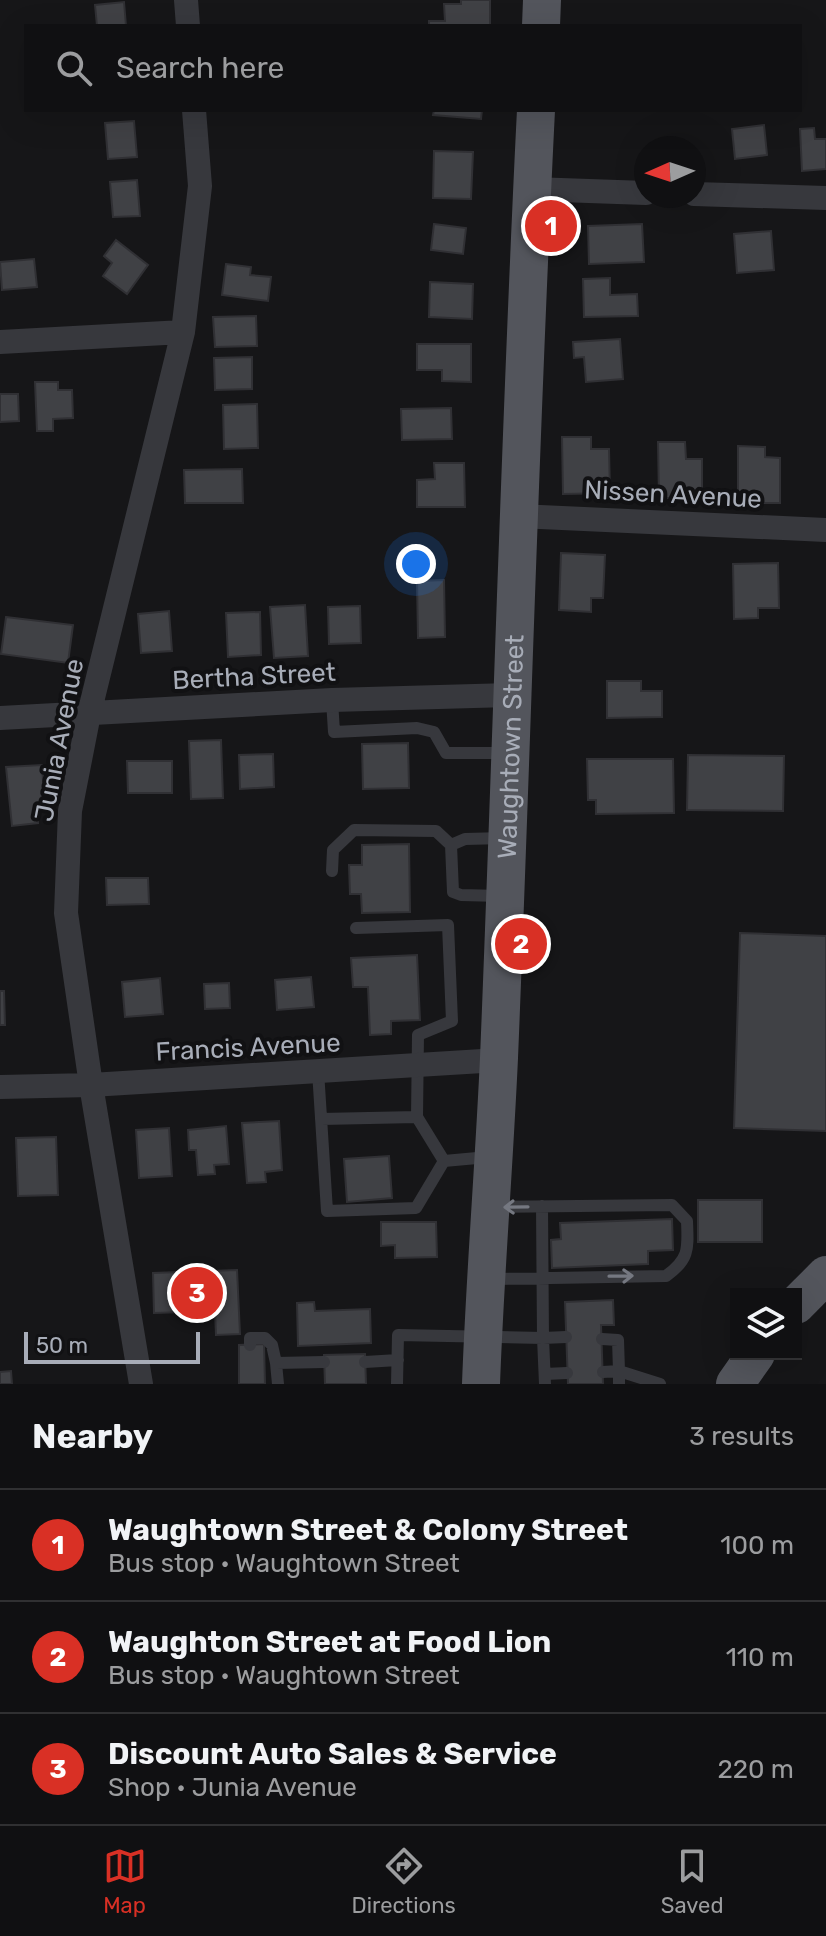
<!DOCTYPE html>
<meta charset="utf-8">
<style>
:root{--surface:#101012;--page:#1e1e20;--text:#f1f3f6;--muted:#9c9d9f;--line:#303032;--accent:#d93025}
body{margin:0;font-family:Rubik,sans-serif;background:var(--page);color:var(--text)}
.controls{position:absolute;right:24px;bottom:24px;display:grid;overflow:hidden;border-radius:0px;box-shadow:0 8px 32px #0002}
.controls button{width:72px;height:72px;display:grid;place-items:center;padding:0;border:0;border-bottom:2px solid var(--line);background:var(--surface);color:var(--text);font:40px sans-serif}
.compass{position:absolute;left:634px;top:136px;width:72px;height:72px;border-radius:50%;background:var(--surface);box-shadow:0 8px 32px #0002;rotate:267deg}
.scale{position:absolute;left:24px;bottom:20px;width:176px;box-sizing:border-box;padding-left:8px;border:4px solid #a8adb8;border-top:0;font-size:22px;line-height:28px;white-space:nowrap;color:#a8adb8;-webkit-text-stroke:6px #111113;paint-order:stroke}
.you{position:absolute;left:416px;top:564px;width:28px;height:28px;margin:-20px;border:6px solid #fff;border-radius:50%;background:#1a73e8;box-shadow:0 0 0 12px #1a73e833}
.badge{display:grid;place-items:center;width:52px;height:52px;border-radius:50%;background:var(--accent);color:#fff;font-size:26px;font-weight:700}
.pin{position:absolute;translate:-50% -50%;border:4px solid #fff;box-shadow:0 2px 8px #0006}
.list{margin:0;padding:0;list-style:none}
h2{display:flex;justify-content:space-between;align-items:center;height:104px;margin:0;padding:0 32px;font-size:34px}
h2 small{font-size:26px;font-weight:400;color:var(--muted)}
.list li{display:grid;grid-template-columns:52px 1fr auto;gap:24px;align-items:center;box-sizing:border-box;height:112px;padding:0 32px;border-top:2px solid var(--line)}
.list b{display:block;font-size:30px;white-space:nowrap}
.list p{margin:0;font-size:26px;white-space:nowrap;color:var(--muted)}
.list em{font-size:26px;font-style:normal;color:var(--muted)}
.icon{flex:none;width:44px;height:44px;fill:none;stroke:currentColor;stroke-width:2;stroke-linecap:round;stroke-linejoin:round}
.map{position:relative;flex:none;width:826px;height:1384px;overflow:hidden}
.search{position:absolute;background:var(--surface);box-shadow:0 8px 32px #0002;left:24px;right:24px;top:24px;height:88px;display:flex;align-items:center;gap:20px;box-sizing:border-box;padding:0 28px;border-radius:0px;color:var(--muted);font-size:30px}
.sheet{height:440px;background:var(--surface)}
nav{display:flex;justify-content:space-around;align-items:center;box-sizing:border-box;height:112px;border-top:2px solid var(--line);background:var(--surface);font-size:22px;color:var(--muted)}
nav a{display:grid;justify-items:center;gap:4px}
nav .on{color:var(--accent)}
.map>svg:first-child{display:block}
</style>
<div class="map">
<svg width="826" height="1384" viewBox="0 0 826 1384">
<rect width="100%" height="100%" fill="#161618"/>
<path fill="#404145" stroke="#303034" stroke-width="2" d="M461,0H490V26H429V21H445L444,4H461Z
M124,2L126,26H97L95,5Z
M434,110H482L481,119L433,115Z
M134,121L137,157L108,159L105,123Z
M764,125L767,155L735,159L732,129Z
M814,128L815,139H826V169L802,171L800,129Z
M434,151L473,152L471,199L433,198Z
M137,180L140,216L113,217L110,182Z
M434,224L466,228L463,254L431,250Z
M642,224L644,262L589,264L588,226Z
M771,231L774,270L737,273L734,234Z
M116,240L148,265L127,294L103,276L112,263L104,256Z
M34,259L37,287L2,290L0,262Z
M226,264L251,267L250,275L271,277L268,301L222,295Z
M610,278V295L637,294L638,316L584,317L583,279Z
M430,282L473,284L472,319L429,317Z
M256,316L257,346L215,347L213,317Z
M620,339L623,379L586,382L584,357L574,358L573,342Z
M417,344H471V382L442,381V370H417Z
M252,357V389L215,390L214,358Z
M35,382H58V390H72L73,418L53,419V431H37Z
M0,394H18L19,421L0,422Z
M257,404L258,448L224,449L223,405Z
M451,408L452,439L402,440L401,409Z
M562,437H591V449H609L610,493L563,494Z
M658,442H685L686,459H702V498H659Z
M738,446L765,447V457L780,458V503H738Z
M434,463H464L465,507H417V480L435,479Z
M242,469L243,503H185L184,470Z
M561,553L605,555L603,598H591V612L559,610Z
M778,563L779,608H758V618L734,619L733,564Z
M444,580L445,637L418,638L417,581Z
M305,605L308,656L274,658L270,607Z
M360,606L361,643L329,644L328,607Z
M169,611L172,651L141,653L138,614Z
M260,612L261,655L228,657L226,613Z
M6,617L73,625L68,663L1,654Z
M607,681H641V691H662V717L607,718Z
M221,740L223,798L191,799L189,741Z
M408,743L409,788L363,789L362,744Z
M273,754L274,787L240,789L239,755Z
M688,755L784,756L783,811L687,810Z
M587,759H673L674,813L596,814V800H588Z
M127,761H172V793H128Z
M42,765L45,810L37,811L38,823L12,826L6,767Z
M409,844L410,912L362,913L361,894H350L349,865H362V845Z
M106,878H148L149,904L107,905Z
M740,933L826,936V1131L734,1128Z
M417,955L420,1020L391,1021V1034L370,1035L368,987H353L351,958Z
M311,977L314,1007L277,1010L275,980Z
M160,978L163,1014L125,1017L122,982Z
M229,983L230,1008L205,1009L204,984Z
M0,991H4L5,1025H0Z
M279,1121L282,1170L265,1172L266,1182L247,1183L242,1123Z
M226,1126L229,1164L214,1165L215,1174L198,1175L196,1150H189L188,1130Z
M169,1128L172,1176L139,1178L136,1130Z
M56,1137L58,1195L18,1196L16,1138Z
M389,1156L392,1198L347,1202L344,1159Z
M698,1200H762V1242H698Z
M672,1219L673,1250L648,1251V1264L552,1268L551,1240L561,1239L560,1223Z
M381,1222H436L437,1257L395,1258V1245L381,1246Z
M237,1270L240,1334L216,1335L215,1311L154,1313L153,1273Z
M613,1300L614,1325H601L603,1384H568L565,1302Z
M314,1302L315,1311L370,1309L371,1343L298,1346L297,1303Z
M264,1344L265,1384H239V1345Z
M365,1354L366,1384H325L324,1355Z
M11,1371L12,1384H0V1372Z"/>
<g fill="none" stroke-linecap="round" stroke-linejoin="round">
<path stroke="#37383d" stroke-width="12" d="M332,700L334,732L417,728L434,732L446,753H507
M332,871L333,850L354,830L436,831L451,845
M501,896L461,895L453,892L451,845L465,839L504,838
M356,928L448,925L452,1021L418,1035L417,1117
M318,1071L327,1211L416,1208L444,1161L488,1157
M321,1119L417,1117L444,1161
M542,1206L543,1338L566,1337
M492,1279L666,1276C690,1259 688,1248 687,1221L672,1205L495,1207
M602,1339L618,1340L619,1371L603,1372
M250,1345V1338H265L272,1345L276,1363
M365,1362L398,1360
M545,1374L567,1373
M278,1384L276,1363L324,1362
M397,1384L398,1335L543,1338L545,1384
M619,1384V1371L660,1384"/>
<path stroke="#37383d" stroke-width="24" d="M186,0L188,26
M532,189L646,193
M694,194L826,198
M0,342L183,332
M518,516L826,530
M0,718L332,700L511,695
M0,1087L91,1085L499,1060
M141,1384L91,1085L66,913L70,811L89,714L183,332L200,186L194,110"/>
<g stroke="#53555c" stroke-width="38">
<path d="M541,26L542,0"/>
<path d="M796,1305L826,1275"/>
<path id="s1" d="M481,1384C485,1275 494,1167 499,1058C512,742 520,426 536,110"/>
<path d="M735,1384L756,1354"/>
</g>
</g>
<defs><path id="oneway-shaft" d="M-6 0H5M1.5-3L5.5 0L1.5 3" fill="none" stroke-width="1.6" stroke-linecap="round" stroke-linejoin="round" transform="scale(2)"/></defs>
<g stroke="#757881">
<use href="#oneway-shaft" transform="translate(516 1207) rotate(179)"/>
<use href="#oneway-shaft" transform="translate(621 1276) rotate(-1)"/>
</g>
<g text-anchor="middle" stroke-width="8" stroke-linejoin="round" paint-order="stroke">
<g font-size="26" fill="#a8adb8" stroke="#111113">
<text transform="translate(673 494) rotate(3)" y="9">Nissen Avenue</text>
<text transform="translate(254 676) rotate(-3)" y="9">Bertha Street</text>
<text transform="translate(59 740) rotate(-79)" y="9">Junia Avenue</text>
<text dy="9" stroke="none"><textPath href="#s1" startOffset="638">Waughtown Street</textPath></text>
<text transform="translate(248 1047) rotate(-3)" y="9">Francis Avenue</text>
</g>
</g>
</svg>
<div class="controls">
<button><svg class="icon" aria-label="layers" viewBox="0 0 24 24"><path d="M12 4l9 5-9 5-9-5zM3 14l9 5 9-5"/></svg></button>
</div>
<svg class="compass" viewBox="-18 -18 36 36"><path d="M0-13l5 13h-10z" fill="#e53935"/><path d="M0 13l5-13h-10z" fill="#9c9d9f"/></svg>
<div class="scale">50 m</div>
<div class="you"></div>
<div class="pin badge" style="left:551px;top:226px">1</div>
<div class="pin badge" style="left:521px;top:944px">2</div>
<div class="pin badge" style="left:197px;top:1293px">3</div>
<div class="search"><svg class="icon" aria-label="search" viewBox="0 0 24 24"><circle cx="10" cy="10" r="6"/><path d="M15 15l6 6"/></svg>Search here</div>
</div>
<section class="sheet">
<h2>Nearby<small>3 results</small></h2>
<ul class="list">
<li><span class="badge">1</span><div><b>Waughtown Street &amp; Colony Street</b><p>Bus stop · Waughtown Street</p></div><em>100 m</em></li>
<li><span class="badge">2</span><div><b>Waughton Street at Food Lion</b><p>Bus stop · Waughtown Street</p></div><em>110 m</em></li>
<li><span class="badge">3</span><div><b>Discount Auto Sales &amp; Service</b><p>Shop · Junia Avenue</p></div><em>220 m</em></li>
</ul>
</section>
<nav>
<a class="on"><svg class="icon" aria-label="map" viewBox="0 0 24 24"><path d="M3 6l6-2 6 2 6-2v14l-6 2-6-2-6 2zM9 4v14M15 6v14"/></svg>Map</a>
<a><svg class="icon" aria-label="directions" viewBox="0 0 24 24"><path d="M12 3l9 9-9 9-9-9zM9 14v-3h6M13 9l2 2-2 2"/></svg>Directions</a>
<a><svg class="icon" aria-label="saved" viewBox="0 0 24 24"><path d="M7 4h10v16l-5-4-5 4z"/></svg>Saved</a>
</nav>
